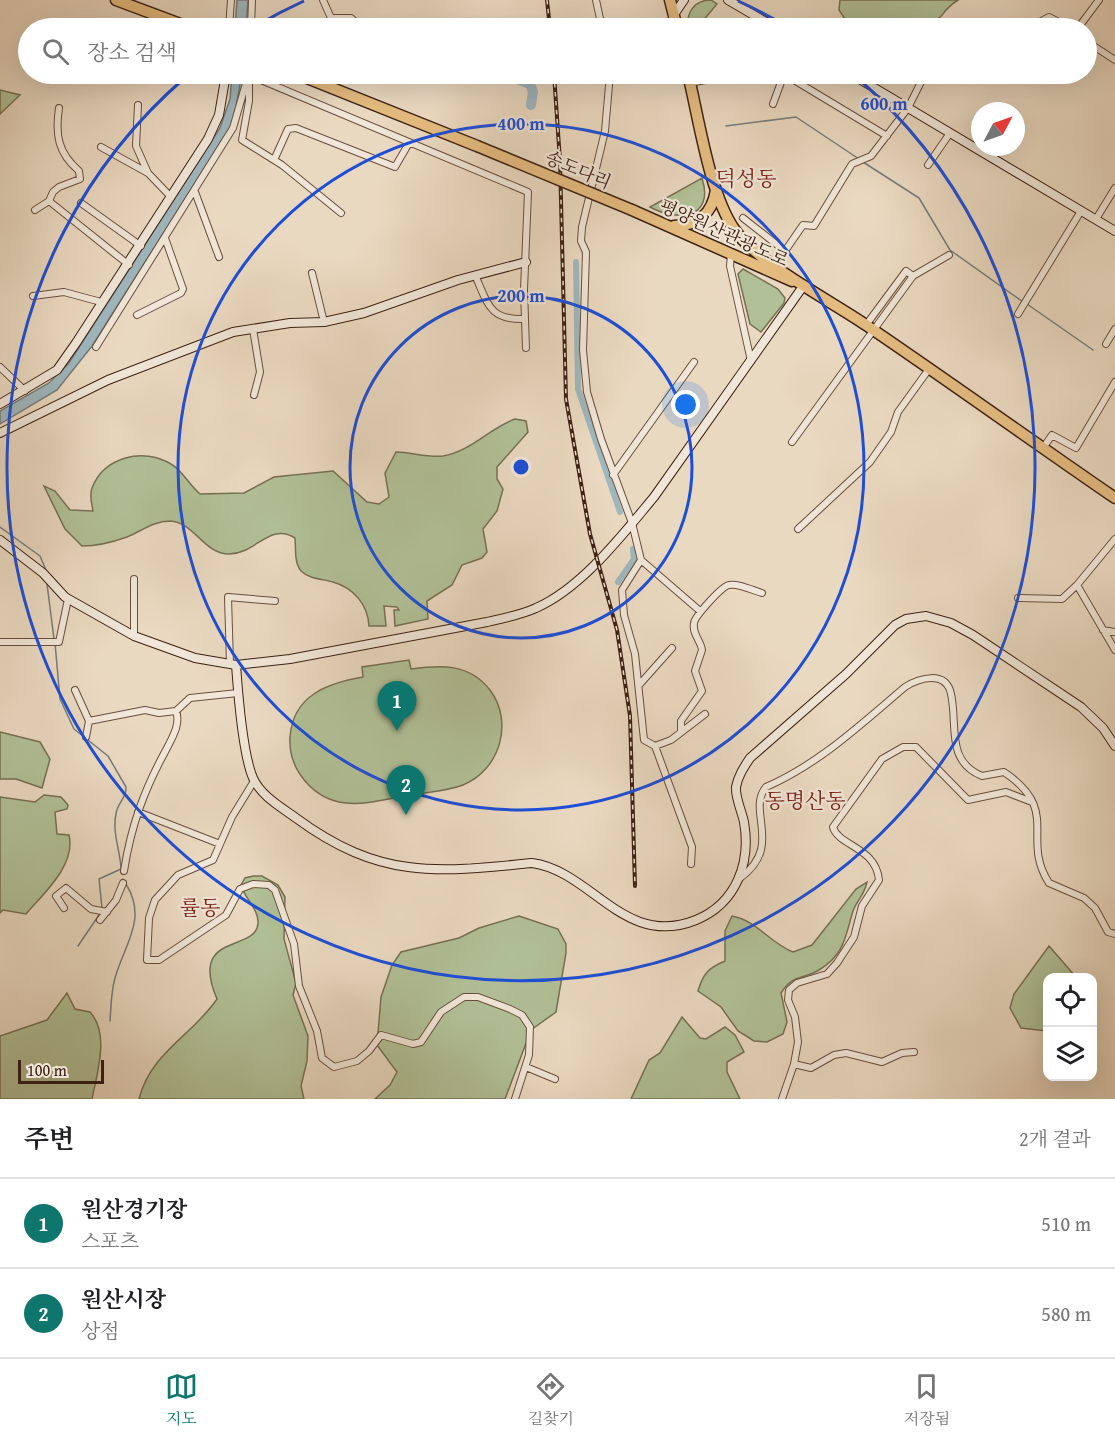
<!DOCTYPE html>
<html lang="ko">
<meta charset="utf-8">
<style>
:root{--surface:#fff;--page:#f2f2f2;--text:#202124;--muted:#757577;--line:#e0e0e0;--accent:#0f766e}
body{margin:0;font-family:"Gentium Book Plus","Noto Serif KR",serif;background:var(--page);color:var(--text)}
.controls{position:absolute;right:18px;bottom:18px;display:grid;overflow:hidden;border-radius:12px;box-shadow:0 6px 24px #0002}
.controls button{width:54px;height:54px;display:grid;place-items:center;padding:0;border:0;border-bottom:2px solid var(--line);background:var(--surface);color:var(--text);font:30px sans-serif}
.compass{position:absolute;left:971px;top:102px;width:54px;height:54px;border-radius:50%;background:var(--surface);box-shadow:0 6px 24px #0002;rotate:49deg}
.scale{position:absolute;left:18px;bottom:15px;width:86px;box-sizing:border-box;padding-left:6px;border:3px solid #3d2112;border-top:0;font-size:16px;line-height:21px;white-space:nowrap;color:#3d2112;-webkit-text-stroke:4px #f1e6d7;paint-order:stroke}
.you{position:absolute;left:686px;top:405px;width:21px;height:21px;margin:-15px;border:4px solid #fff;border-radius:50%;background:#1a73e8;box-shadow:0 0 0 9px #1a73e833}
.badge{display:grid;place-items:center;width:39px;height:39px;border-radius:50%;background:var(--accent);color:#fff;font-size:20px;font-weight:700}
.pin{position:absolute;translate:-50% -50px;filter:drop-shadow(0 2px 3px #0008)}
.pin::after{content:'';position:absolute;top:32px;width:21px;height:18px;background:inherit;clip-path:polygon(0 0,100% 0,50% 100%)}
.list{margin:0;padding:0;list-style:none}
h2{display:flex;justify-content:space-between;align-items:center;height:78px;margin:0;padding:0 24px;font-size:26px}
h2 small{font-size:20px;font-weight:400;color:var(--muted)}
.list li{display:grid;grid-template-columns:39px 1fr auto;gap:18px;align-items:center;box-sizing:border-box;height:90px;padding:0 24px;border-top:2px solid var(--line)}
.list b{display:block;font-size:22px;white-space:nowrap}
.list p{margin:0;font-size:20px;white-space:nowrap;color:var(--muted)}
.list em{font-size:20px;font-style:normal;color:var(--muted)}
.icon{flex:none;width:33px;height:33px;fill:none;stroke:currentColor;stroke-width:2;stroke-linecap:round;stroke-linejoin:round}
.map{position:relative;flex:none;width:1115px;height:1099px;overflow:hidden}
.search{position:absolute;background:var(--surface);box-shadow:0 6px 24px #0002;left:18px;right:18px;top:18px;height:66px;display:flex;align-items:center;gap:15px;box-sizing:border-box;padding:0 21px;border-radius:33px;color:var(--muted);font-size:22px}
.sheet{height:258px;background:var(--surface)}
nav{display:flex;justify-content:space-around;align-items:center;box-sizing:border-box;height:84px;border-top:2px solid var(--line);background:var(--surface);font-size:16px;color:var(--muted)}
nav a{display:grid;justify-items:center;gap:3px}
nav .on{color:var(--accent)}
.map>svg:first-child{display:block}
</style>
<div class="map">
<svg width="1115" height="1099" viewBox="0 0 1115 1099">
<rect width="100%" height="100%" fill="#ead9c1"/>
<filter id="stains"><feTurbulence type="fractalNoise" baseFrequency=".00333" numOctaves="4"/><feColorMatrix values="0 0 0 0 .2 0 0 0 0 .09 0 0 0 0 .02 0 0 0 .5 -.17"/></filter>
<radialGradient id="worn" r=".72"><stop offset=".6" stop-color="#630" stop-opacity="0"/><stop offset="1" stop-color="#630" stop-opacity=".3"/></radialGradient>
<path fill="#b1c097" stroke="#777054" stroke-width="1.5" d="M711,0L717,4L697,28H688C686,13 694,0 711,0Z
M840,0H958C933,16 951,23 912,21L906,28H880L878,24L851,28L839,10Z
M0,90L20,95L0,114Z
M702,178C715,219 677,222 650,207Z
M743,269L778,289L785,298L784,303L761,332L750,324L738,274Z
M515,419L526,421L528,432L497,467V479L503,489L497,511L483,529L487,552L482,558L462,565L452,585L427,601L428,619L395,626L394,610H399L397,607L384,606L386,626H369C368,605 354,588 333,582C323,579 309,579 301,571C294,563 296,548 295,538C269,522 256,554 229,554C204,554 194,522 170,521C153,521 142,531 127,537C113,542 97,546 82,546L65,529L44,486L55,491L70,510L93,511C92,504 89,496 92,488C104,457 143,447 171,464C182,470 190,486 200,494L244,493L274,477L333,471L367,502L379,504L389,497L385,473L396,452C411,452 428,458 443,456C471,451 490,428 515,419Z
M409,660L411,669C441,665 469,663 490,690C514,722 500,770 463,785C445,792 424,792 405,796C386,799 366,805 346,803C314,800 288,770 290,737C293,695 328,683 363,677L362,667Z
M0,732L40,742L50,759L42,788L16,779H0Z
M44,795L61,797L68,805L67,809L55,812L57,834L69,835C76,865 44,893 26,914L3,910L0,913V797L35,802Z
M253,876H262L278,885L285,897L284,939L296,983L293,995L308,1036L307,1061L301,1086L304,1099H139C151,1052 193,1035 217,999C188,931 257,953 258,923C259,909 244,898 241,885L245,878Z
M867,882C864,896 857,900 853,911C845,937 845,954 819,970C802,980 793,974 781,993L787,1022L783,1034L767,1042L754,1041L738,1031L721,1007L698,991C703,974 708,968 725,961V931L732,916C758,921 768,942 793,952L812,945L856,889Z
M519,916L558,929L566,944V953L556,1012L531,1030L505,1099H375L390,1085L397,1072L377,1045L381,997L392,965L401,952L459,938L479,928Z
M1049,946L1076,977L1048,978L1047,1031L1021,1028L1010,1008L1014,994Z
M67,993L75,1009L90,1012C110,1034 97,1073 92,1099H0V1036L47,1020Z
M682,1017L700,1038L706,1039L725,1027L735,1035L744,1052L727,1062V1072L740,1099H631L649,1060L660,1053Z"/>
<path fill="#9eb7bf" stroke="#777b7a" stroke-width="1.5" d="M237,0H248L246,28H235Z
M232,74H242L233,123L92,346L57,390L0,424V411L49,383L69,363L220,128L230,99Z"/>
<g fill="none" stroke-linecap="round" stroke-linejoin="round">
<path stroke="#777b7a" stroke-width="1.5" d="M726,126L796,117L859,159
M863,162L919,198L950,250L1023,302
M1027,304L1093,350
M0,527L40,556L46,570
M47,584L54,639
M55,643L60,699L74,729L108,756L126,787C127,798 117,803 116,814C112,832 120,850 121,868
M102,908L99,879L121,869
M78,946L101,912
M110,1021C111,1007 111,992 115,978C124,945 148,919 126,884"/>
<path stroke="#9eb7bf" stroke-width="6" d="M576,262L578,389L620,512
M618,582L634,559L633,549"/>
<path stroke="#9eb7bf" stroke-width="10" d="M382,25L390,28
M504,74L530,84L533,92L531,105"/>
<defs>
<path id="street" d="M323,0L331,18H351L362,28
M596,0L602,28
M229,28L231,0
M251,28L252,0
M1029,28L1049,17L1070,28
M1078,28L1099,0
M1086,41L1115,60
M610,74L605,131L582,227L581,241L586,252L583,350L587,392L601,439L632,523L641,560L700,611
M784,74L887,136
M690,83L736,74
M773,104L784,74
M138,105L136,146L148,173
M101,147L148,173L171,197
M274,160L288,129L296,128L395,167L409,143
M928,165L950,133
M195,192L219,257
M49,201L129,265
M81,203L141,246
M35,210L49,201L53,192L59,187L80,179L79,171C58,153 55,135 59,108
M341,213L282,165L242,140L249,101V75L528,192L524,290L526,348
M743,218L785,251L803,225L814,226L852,164L871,156L908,108L922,80C936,73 953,81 967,74
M1096,219L1115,188
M731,254L730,266L751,361
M312,273L324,322
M475,275C488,304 489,320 524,319
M33,296L64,292L101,302
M1018,314L1081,211
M137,315L181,293L183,289L165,238
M866,325L906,271L913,276
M253,329L260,372L254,395
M1106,344L1115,329
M96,347L233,128L246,83
M0,367L25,391
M792,442L913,276L949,255
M1043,448L1052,435L1076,448L1115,382
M613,475L694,362
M798,529L870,462L891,432L898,412L929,369
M1115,539L1077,585L1115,650
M641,560L622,590L624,615L635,654L644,740L655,746L671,740L705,714
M134,579V636
M1018,598L1062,599L1077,585
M1103,630L1115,632
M0,642H59L68,599
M230,664L228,597L275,601
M639,685L672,648
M75,690L89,721L86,737
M89,721L145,710L159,713L176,711L190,698L238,693
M681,731V721L702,691L695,671L702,650C701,641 692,634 694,623C695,616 722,586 729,585C738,583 752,590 762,593
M655,746L692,847L691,864
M254,781L232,817L213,860L178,875L155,900L149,918L147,960H159L226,915L240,889L253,884L269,885L275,890L294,944L299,986L317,1031L322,1058L334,1067L357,1061L369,1051L381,1035L413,1044L421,1042L441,1012L464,997H478L510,1009L522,1015L530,1027L529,1055L515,1099
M138,812L220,844
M124,871C131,826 144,790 166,750C172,738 181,724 176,711
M740,878C784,846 746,811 766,787C819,764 860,725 905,687C919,678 946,670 951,694C958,724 945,761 982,776L1004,772C1062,811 1020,838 1049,883L1084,898L1095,908L1108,932L1115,934
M64,908L56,896L66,888L91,909L107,912
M100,920L116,900L123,883
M794,1064L811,1068L834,1055L846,1053L882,1062L902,1053L914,1052
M526,1067L555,1079
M782,1099L794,1064L798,1042L795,1017L788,1000L789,990L797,983L827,974L837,963L854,937L862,906L879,880C876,847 838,846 833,827L882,759L903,747H916L968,800L1006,792L1032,802"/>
<path id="secondary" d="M728,0L776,28
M673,16L684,0
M851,74L1115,231
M0,404L57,370L76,343L208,139L219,115L226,74
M0,433L108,380L233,332L290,323L324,322L364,313L458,280L526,262
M0,540L43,573L65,597L134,636L195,658L236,665L290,659L487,622C504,618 521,615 536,608C582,588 623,534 654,497L804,285
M236,665C238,693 243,755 253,778C261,796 281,807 296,818C379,879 435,873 532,863C592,871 624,949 696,920C737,903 751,862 744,822C742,812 735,797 736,787C738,776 744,767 750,758L846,674L895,625L906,619L926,616L951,623L973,635L1081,707L1103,728L1115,746"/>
<path id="highway" d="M116,0L191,28
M670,0L677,28
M297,74L477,146
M688,74C699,119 709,192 734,229C756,262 831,301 866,325C950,382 1032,441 1115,498
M632,210L792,281
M674,226C699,225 712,214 716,190"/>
</defs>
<use href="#street" stroke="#684f3e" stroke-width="8"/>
<use href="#secondary" stroke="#3d2112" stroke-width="10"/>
<use href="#highway" stroke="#3d2112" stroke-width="13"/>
<use href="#street" stroke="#f1e6d7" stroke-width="6"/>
<use href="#secondary" stroke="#f1e6d7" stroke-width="8"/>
<use href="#highway" stroke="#e5bc80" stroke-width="10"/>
<defs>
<path id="rail" d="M547,0L550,28
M554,74L560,161L566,399L590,534L617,630L630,716L635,886"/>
</defs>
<use href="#rail" stroke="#3d2112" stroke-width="4"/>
<use href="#rail" stroke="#f1e6d7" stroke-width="1.5" stroke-dasharray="4.5" stroke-linecap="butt"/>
<defs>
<path id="highway-bridge" d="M477,146L632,210"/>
</defs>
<use href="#highway-bridge" stroke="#3d2112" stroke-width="13" stroke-linecap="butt"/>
<use href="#highway-bridge" stroke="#e5bc80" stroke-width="10"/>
</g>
<g fill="none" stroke="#1d4ed8" stroke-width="3">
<circle cx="521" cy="467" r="171"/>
<circle cx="521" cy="467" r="343"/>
<path d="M256 26A514 514 0 0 1 304 1M738 1A514 514 0 0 1 786 26M855 76A514 514 0 1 1 187 76"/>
</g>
<g text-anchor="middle" stroke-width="4.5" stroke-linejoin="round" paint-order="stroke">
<g font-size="18" fill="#3d2112" stroke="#f1e6d7">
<text transform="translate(578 170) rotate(23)" y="6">송도다리</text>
<text transform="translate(724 233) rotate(24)" y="6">평양원산관광도로</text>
</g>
<g font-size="21" fill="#7a1f14" stroke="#f1e6d7">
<text x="746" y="186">덕성동</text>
<text x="805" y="808">동명산동</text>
<text x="200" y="915">률동</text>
</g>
</g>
<circle cx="521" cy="467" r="9" fill="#1d4ed8" stroke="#f1e6d7" stroke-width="3"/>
<g font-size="18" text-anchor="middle" font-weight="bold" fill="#1d4ed8" stroke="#f1e6d7" stroke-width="4.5" stroke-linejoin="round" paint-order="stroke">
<text x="884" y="110">600 m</text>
<text x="521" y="130">400 m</text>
<text x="521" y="302">200 m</text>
</g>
<rect width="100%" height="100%" filter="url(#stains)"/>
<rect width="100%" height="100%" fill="url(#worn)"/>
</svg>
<div class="controls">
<button><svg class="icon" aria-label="locate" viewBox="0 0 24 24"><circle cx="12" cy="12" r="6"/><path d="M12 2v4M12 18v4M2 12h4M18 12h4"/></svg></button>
<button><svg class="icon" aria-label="layers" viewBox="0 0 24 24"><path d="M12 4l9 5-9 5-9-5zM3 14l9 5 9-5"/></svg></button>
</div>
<svg class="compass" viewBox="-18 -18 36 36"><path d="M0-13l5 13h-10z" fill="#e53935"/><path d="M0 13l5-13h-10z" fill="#757577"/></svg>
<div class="scale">100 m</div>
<div class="you"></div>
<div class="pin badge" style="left:397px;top:731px">1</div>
<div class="pin badge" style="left:406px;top:815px">2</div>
<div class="search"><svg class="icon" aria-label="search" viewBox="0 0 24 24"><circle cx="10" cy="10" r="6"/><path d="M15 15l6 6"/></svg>장소 검색</div>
</div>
<section class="sheet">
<h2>주변<small>2개 결과</small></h2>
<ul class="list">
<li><span class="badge">1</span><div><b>원산경기장</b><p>스포츠</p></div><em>510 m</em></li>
<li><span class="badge">2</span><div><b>원산시장</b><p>상점</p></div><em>580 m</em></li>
</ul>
</section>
<nav>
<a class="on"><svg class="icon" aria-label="map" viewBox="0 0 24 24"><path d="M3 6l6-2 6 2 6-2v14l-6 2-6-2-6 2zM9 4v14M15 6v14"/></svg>지도</a>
<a><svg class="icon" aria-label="directions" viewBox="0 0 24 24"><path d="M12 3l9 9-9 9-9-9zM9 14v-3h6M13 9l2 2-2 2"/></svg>길찾기</a>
<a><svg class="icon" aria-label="saved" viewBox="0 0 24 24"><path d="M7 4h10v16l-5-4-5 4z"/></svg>저장됨</a>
</nav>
